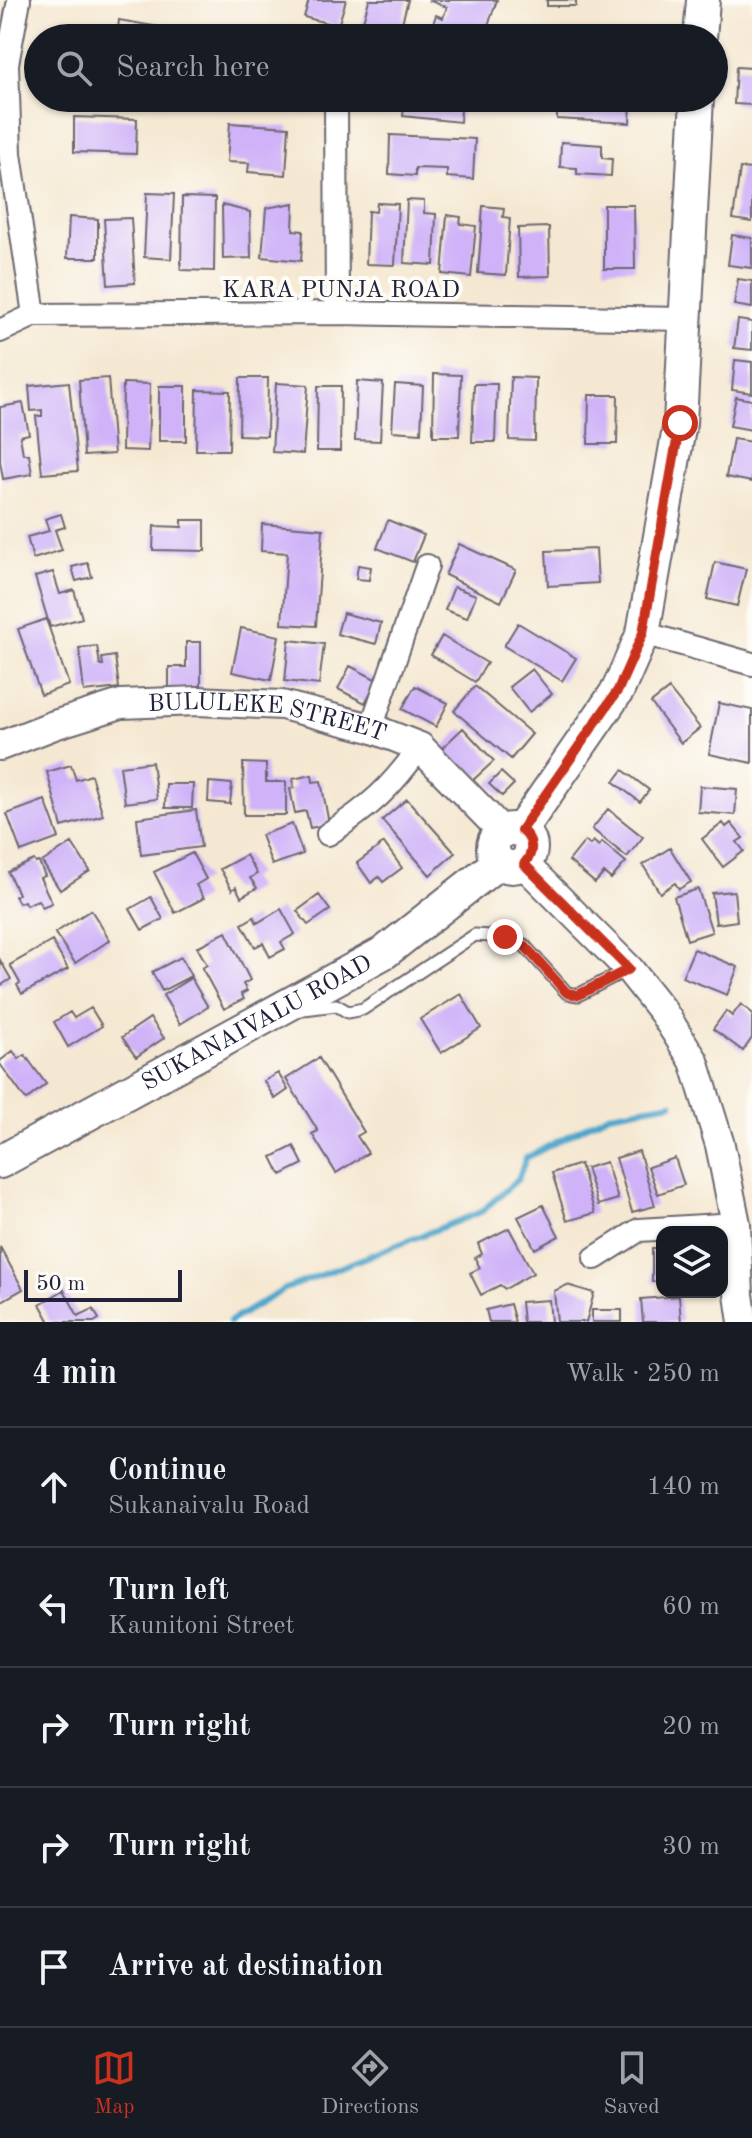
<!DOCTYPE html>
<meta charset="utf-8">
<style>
:root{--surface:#171b24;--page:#242831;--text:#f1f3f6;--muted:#9ea1a6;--line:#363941;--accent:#c8321e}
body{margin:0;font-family:"Old Standard TT",serif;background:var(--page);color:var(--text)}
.controls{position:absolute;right:24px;bottom:24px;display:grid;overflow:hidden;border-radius:16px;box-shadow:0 2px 6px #0004}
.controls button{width:72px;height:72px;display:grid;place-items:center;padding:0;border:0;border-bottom:2px solid var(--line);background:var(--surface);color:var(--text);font:40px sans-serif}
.scale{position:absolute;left:24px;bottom:20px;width:158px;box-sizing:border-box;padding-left:8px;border:4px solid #22223b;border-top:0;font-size:22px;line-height:28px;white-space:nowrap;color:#22223b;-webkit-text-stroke:6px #fdfcf7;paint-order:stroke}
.stop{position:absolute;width:24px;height:24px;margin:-18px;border:6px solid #c8321e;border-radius:50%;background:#fff}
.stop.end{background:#c8321e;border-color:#fff;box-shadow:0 2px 8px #0008}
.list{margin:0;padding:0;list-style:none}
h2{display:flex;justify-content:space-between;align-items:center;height:104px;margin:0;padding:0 32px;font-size:34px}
h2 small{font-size:26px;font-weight:400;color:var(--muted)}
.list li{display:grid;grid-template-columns:52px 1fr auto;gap:24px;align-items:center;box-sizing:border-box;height:120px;padding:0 32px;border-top:2px solid var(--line)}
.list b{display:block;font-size:30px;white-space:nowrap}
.list p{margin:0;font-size:26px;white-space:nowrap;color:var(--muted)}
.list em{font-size:26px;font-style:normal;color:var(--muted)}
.icon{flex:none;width:44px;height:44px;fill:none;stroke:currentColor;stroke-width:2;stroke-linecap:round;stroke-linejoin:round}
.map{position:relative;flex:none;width:752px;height:1322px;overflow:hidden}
.search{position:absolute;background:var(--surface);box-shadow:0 2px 6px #0004;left:24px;right:24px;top:24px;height:88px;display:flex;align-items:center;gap:20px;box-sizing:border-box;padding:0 28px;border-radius:44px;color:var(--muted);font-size:30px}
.sheet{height:704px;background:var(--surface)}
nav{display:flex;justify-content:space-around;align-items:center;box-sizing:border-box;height:112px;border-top:2px solid var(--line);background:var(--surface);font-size:22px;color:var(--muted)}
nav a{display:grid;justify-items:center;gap:4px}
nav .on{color:var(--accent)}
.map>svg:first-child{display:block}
</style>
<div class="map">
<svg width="752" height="1322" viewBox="0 0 752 1322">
<rect width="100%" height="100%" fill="#fdfcf7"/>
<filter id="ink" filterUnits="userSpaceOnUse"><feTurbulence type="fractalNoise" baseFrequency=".0125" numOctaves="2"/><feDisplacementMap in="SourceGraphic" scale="16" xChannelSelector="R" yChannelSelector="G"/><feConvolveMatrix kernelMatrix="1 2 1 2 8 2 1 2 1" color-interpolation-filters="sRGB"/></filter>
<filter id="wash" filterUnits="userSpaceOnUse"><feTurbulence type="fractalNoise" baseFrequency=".006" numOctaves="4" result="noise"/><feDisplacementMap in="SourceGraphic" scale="32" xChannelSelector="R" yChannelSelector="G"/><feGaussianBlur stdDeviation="1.8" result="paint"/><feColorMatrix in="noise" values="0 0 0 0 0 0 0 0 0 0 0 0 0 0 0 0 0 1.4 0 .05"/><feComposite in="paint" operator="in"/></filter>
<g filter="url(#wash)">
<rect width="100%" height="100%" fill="#f5e8d2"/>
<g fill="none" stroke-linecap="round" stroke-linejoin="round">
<path stroke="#4ca5ca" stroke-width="6" d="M229,1322L285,1289L481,1212L518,1179L526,1158L609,1114L672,1103"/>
</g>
<g id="blocks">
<path fill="#cfb2f8" d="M309,0H346L338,26L304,17Z
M369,0H408L398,38H380L360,32Z
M428,0H497L485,34L479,32L476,38H466L454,34L452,38H428L436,15L443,18L447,7Z
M547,0H576V6H547Z
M119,20L171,29L170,38H117Z
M559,32L617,34V38H559Z
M736,67L752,68V105L734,104Z
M405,98H462L460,122L403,116Z
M557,98H631L630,123L557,119Z
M74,117L137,119L136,154L74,152Z
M230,123L289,127L286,175L248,172L249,163L227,162Z
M390,135L475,139L473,179L447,177V169L415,168V176L389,174Z
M561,142L602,145V158L612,159L611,176L577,174V168L560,167Z
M740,168L752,169V222L733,219Z
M147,193L174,194L171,259L144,257Z
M182,197L215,198L214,271L181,270Z
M407,200L424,201V213L436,214L434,265L404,263Z
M294,203L293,230L303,231L301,261L262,257L266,208Z
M377,203L398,204L395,265L366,264L368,211L376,212Z
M222,205L250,212L251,258L223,259Z
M604,205H634L635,269H604Z
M483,206L504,208L503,217L510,218L506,275L478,273Z
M447,215L461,217L460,224L476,226L471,277L442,274Z
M69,217L98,219V258H67Z
M131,218L135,283L108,285L104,219Z
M549,227L550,276L519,277L518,228Z
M732,235L752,238V268L728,265Z
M738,279L752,281V308L734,305Z
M738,320L752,322V350L734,348Z
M735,360L752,362V393L732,390Z
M434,374L461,375L459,436H433Z
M511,377L536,378L535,441L509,440Z
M108,378L114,454L84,456L79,380Z
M240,378H268L267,436L239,435Z
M357,381L383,383L380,441L355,440Z
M69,382L78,471L42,474L36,416H42V410L31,411L29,386Z
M123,383L150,384L148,451L122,450Z
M276,383L308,385L303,454L272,452Z
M395,384L423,386L421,433L392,431Z
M474,384H497L495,442H472Z
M159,386H186V441H159Z
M318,386H341L340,451H317Z
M197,390L230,391L229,450H196Z
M589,395H618L617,444H588Z
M736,397L752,400V430L730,426Z
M23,403L29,434L20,436L23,454H29L32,474L3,479L0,461V407Z
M733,439L752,442V482L726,477Z
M61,514L65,527L55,530L62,550L33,559L27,537L49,531L45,519Z
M182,520H205V551L153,550L154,526L182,527Z
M388,520L424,535L413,562L377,548Z
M262,524L323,529L316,626L282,624L287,553L261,551Z
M459,544L516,570L501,602L445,575Z
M596,549L598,583L548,586L546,551Z
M715,562L746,569L737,606L707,599Z
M88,563L92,577L76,581L72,567Z
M358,565L371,567L369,580L356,579Z
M53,572L60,594L74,590L82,618L50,627L35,577Z
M454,587L476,595L467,618L445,610Z
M343,613L381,623L376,644L337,634Z
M46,619L69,685L41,695L18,629Z
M518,623L576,658L562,681L504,646Z
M241,628L279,636L271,680L232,672Z
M442,636L487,663L475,682L431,655Z
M289,640L324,644L319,685L285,681Z
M186,642H201V689H169V667H186Z
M97,646L100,665H103L102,658L115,656L119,688L84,692L79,648Z
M350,666L377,680L365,703L338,689Z
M532,669L552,694L529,712L509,687Z
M415,686L448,703L436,727L402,709Z
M475,686L532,734L511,759L454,711Z
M669,689L700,728L681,743L651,703Z
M719,703L752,710V763L709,754Z
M463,728L494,761L472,781L442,748Z
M152,762L157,799L125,803L120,766Z
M243,763L266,764V782H286V815H244Z
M71,765L76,780L91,775L103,815L62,827L47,772Z
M623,770L649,790L640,802L614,782Z
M501,772L514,784L502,796L489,784Z
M312,775L313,782L321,781L329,824L310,828L306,811L295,813L290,789L294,788L293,779Z
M209,782L232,784L230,804L208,802Z
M166,784H193L192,808H165Z
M700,786L737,789L735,815L698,812Z
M407,799L455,853L430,875L382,820Z
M45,800L59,838L21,852L7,814Z
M608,809L643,837L627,857L592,829Z
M196,810L201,847L141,855L137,818Z
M723,823L726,827L731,823L743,838L737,842L744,851L723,867L702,839Z
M292,824L303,854L272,865L261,835Z
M585,841L590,845L593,841L599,846L602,842L626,862L611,879L604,873L595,883L569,861Z
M72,843L90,871L60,890L42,862Z
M384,843L402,868L383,882L379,877L371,883L357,863Z
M670,848L691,882L679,889L675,883L660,893L643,865Z
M192,853L206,879L196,885L204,898L175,913L154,872Z
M246,855L257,874L250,878L257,888L241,897L236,887L232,890L220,869Z
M34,860L36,863L39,862L45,876L40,878L52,903L42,907L38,900L26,905L24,901L19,903L15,896L18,894L8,872Z
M698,889L712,932L687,940L674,897Z
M734,891L737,921L716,924L712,893Z
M319,895L330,910L308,925L297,911Z
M151,897L163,919L142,930L130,909Z
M281,909L295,934L281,942L285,949L270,957L263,943L255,947L242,924L254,917L257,923Z
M91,910L110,940L75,963L55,933Z
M226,932L250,980L243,984L247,991L241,994L244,999L224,1009L202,968L207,965L197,947Z
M52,941L68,969L22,994L17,985L20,983L10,965Z
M694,949L738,967L727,995L682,977Z
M181,957L191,976L162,991L152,972Z
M0,960L11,979L0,986Z
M191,978L208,1007L180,1024L163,995Z
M461,994L481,1028L441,1053L420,1019Z
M741,1004L752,1013V1038L743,1051L713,1029L726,1011L732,1016Z
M91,1008L102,1026L68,1047L54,1022L70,1012L74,1018Z
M150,1018L164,1038L136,1057L122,1037Z
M13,1051L19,1059L25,1055L46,1084L26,1100L0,1064V1061Z
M319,1058L364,1132L357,1136L368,1153L336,1173L312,1134L318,1131L286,1079Z
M278,1073L288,1090L275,1099L264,1081Z
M294,1146L303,1164L281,1175L272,1157Z
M639,1151L655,1206L632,1212L616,1158Z
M675,1158L684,1185L658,1194L648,1167Z
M606,1162L618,1199L598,1205L586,1168Z
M580,1164L595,1213L567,1221L552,1173Z
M543,1205L559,1236L535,1249L518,1217Z
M509,1228L533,1273L505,1289L500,1285L481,1295L470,1273L480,1268L475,1258L482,1254L478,1244Z
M0,1247L23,1289L0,1302Z
M652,1248H662V1282H652Z
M567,1285L594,1293L586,1322H557L554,1291Z
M64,1290L78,1316L93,1309L99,1319L94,1322H50L40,1304Z
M679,1296L681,1322H643L641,1299Z
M549,1300L551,1322H523L521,1302Z
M510,1304L515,1322H489L486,1310Z
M592,1310H622V1322H592Z"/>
</g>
</g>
<g filter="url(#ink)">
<use href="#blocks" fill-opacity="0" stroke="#6c6770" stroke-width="2"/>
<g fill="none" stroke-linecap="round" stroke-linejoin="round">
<defs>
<path id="service" d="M304,1009L336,1005L348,1012L363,1009L475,935L505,937L524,945L567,993L578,995L628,969"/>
<path id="minor" d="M19,0L7,64L10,154L34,315
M336,98L337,313
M0,331L34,315L337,313L685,319
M643,633L752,664
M371,728L427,566
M328,834C370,807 391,788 420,747
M595,1258L639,1230L736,1224"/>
<g id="tertiary">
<path id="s1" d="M0,746L54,725L121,704L198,701L282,705L371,728L420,747L502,831"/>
<path d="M524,864L629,969L663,1012L694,1061L720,1145L736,1224L739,1295L743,1322"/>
</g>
<g id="secondary">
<path d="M700,38L703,0"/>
<circle cx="512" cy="848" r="19"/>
<path d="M521,830L618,690L643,633L680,423L697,98"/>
<path id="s2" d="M0,1162L385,952L499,862"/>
</g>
</defs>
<use href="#service" stroke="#6c6770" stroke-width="15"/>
<use href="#minor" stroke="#6c6770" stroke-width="26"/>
<use href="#tertiary" stroke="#6c6770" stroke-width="32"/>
<use href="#secondary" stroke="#6c6770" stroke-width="36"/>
<use href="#service" stroke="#fff" stroke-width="11"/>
<use href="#minor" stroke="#fff" stroke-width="22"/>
<use href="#tertiary" stroke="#fff" stroke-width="28"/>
<use href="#secondary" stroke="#fff" stroke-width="32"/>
</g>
</g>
<g fill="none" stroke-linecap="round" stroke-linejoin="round" filter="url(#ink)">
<path stroke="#c8321e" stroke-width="10" d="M505,937L524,945L567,993L578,995L629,969L524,864C534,853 534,839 521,830L618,690L643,633L680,423"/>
</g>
<g text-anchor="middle" stroke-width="8" stroke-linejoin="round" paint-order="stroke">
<g font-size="24" fill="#22223b" stroke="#fdfcf7">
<text x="341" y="297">KARA PUNJA ROAD</text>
<text dy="8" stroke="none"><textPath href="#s1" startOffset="276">BULULEKE STREET</textPath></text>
<text dy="8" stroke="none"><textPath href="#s2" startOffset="292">SUKANAIVALU ROAD</textPath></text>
</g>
</g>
</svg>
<div class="controls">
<button><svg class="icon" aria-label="layers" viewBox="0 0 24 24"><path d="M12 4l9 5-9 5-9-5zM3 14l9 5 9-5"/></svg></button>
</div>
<div class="scale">50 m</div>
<div class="stop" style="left:680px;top:423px"></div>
<div class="stop end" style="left:505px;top:937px"></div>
<div class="search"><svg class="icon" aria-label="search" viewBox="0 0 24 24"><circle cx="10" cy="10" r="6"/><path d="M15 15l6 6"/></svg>Search here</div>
</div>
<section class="sheet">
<h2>4 min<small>Walk · 250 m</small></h2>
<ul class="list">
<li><svg class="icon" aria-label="ahead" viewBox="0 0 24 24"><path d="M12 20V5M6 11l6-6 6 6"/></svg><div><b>Continue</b><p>Sukanaivalu Road</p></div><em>140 m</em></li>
<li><svg class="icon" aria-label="left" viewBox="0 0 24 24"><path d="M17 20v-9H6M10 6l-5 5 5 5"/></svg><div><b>Turn left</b><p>Kaunitoni Street</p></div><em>60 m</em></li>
<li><svg class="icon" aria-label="right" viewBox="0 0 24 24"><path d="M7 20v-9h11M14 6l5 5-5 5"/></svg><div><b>Turn right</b></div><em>20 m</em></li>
<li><svg class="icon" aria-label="right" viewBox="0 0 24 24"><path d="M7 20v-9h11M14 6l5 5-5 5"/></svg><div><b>Turn right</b></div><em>30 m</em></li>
<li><svg class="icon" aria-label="arrive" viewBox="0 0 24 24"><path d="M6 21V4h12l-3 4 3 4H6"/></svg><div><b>Arrive at destination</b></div></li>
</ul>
</section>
<nav>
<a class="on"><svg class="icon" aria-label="map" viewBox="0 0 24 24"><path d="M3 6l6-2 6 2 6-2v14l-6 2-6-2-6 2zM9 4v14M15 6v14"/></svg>Map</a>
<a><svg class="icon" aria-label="directions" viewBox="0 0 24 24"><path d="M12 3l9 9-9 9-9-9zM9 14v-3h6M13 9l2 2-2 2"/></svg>Directions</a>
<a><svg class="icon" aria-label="saved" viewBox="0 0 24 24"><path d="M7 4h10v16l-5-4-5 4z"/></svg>Saved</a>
</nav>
